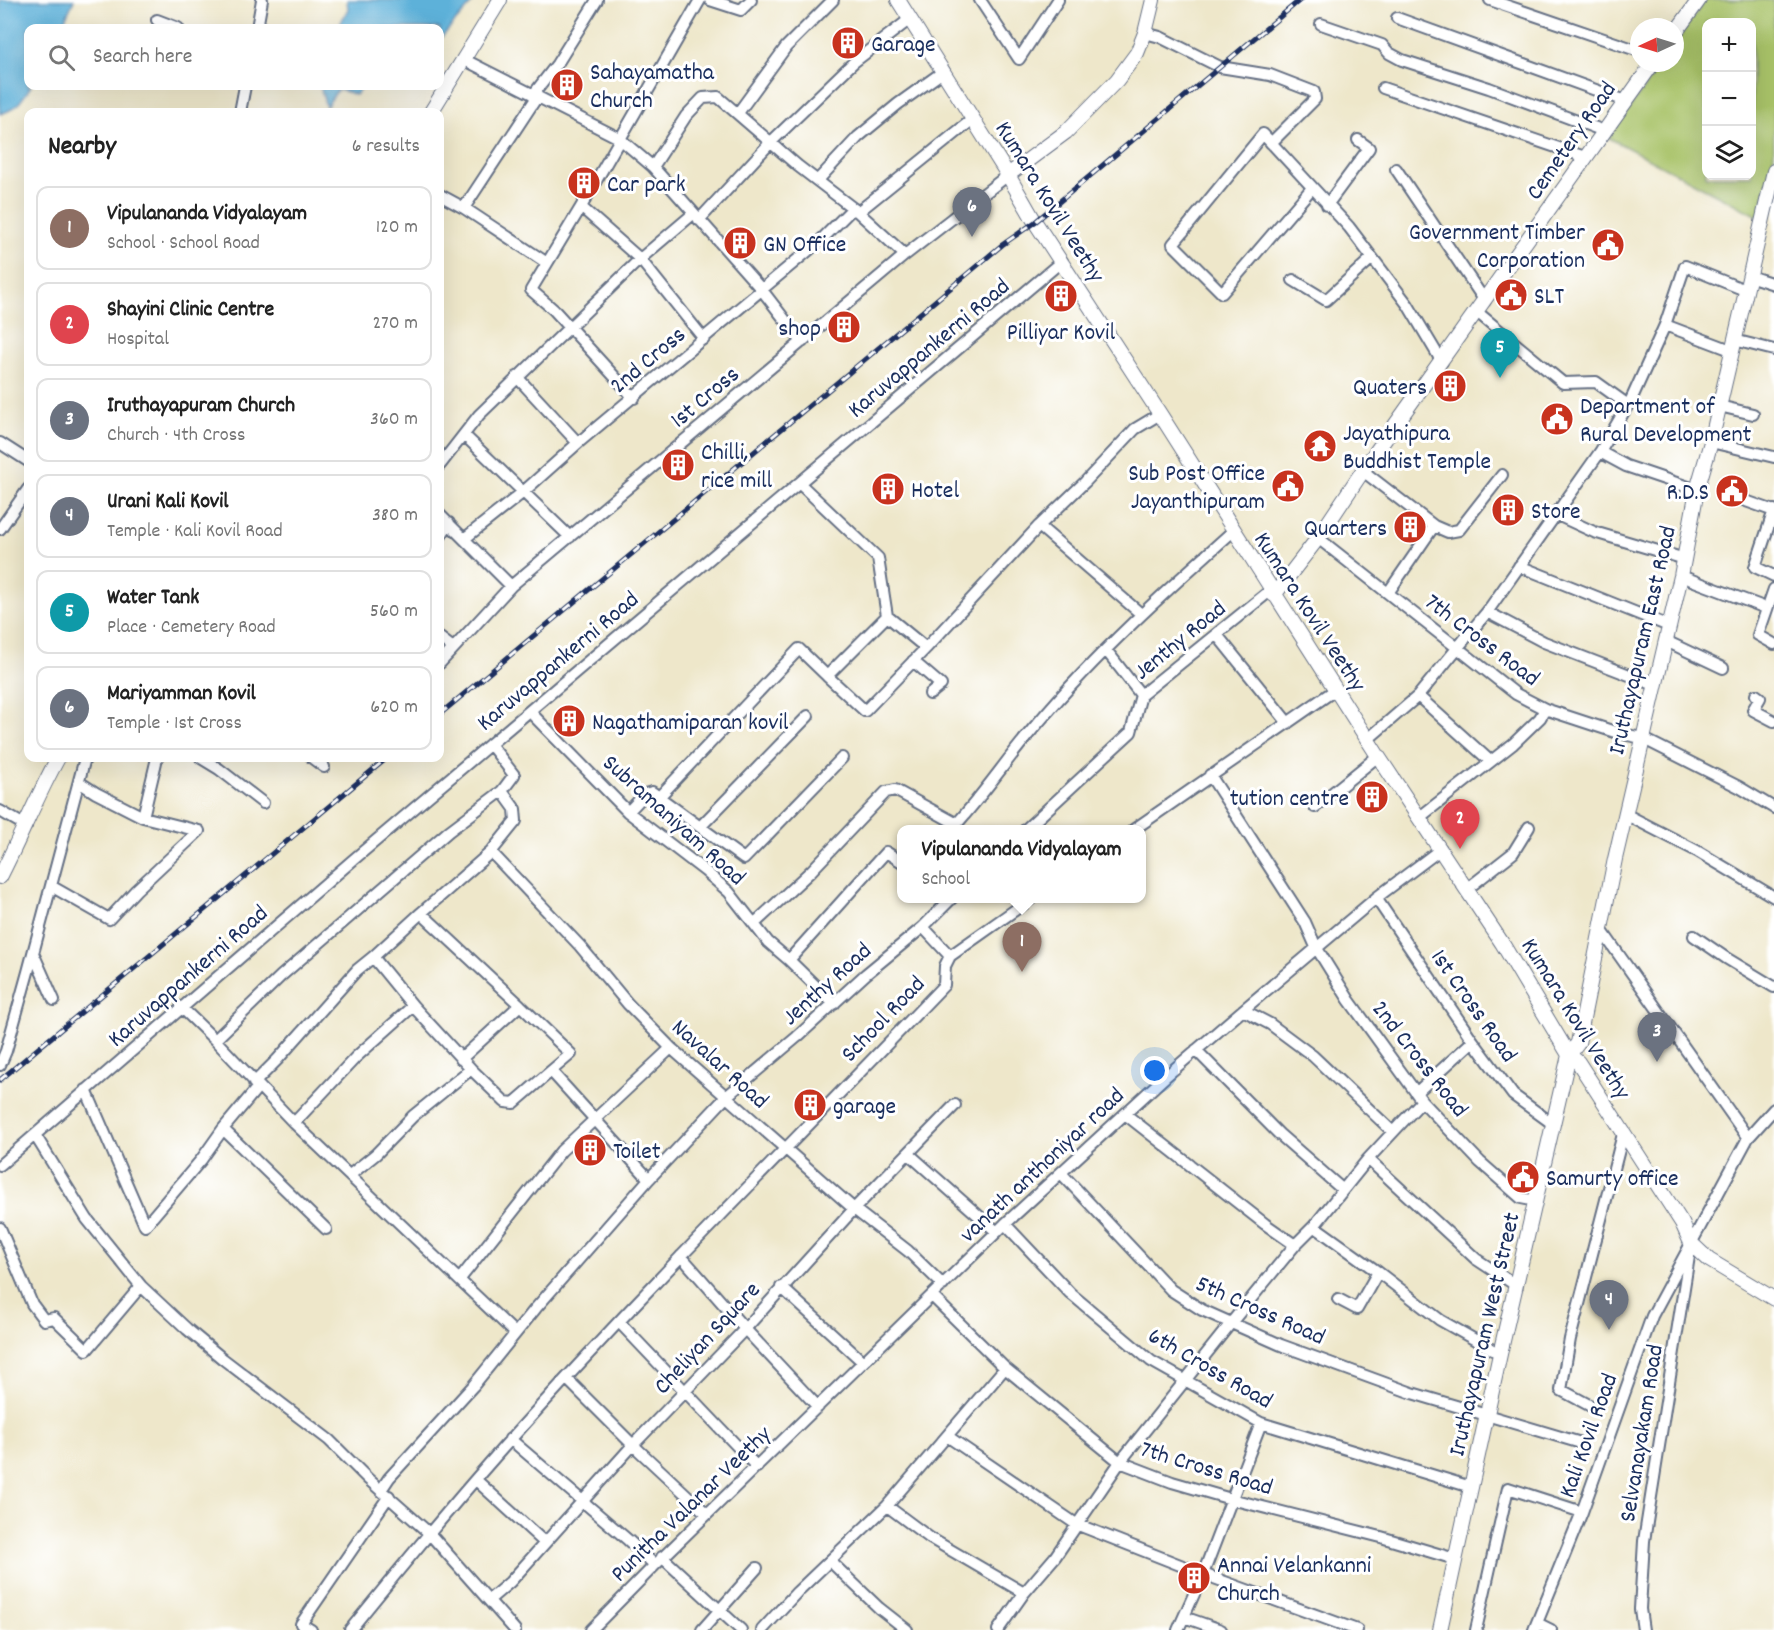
<!DOCTYPE html>
<meta charset="utf-8">
<style>
:root{--surface:#fff;--page:#f2f2f2;--text:#222;--muted:#767676;--line:#e0e0e0;--accent:#c8321e}
body{margin:0;font-family:Dekko,sans-serif;background:var(--page);color:var(--text)}
.controls{position:absolute;right:18px;top:18px;display:grid;overflow:hidden;border-radius:12px;box-shadow:0 6px 24px #0002}
.controls button{width:54px;height:54px;display:grid;place-items:center;padding:0;border:0;border-bottom:2px solid var(--line);background:var(--surface);color:var(--text);font:30px sans-serif}
.compass{position:absolute;left:1630px;top:18px;width:54px;height:54px;border-radius:50%;background:var(--surface);box-shadow:0 6px 24px #0002;rotate:266deg}
.you{position:absolute;left:1155px;top:1071px;width:21px;height:21px;margin:-15px;border:4px solid #fff;border-radius:50%;background:#1a73e8;box-shadow:0 0 0 9px #1a73e833}
.badge{display:grid;place-items:center;width:39px;height:39px;border-radius:50%;background:var(--accent);color:#fff;font-size:20px;font-weight:700}
.pin{position:absolute;translate:-50% -50px;filter:drop-shadow(0 2px 3px #0008)}
.pin::after{content:'';position:absolute;top:32px;width:21px;height:18px;background:inherit;clip-path:polygon(0 0,100% 0,50% 100%)}
.popup{position:absolute;left:897px;top:825px;width:249px;height:78px;box-sizing:border-box;display:grid;place-content:center;border-radius:12px;background:var(--surface);filter:drop-shadow(0 2px 4px #0005);font-size:20px;white-space:nowrap;color:var(--muted)}
.popup b{font-size:22px;color:var(--text)}
.popup::after{content:'';position:absolute;left:50%;top:100%;margin-left:-12px;border:12px solid transparent;border-top-color:var(--surface)}
.list{margin:0;padding:0;list-style:none}
h2{display:flex;justify-content:space-between;align-items:center;height:78px;margin:0;padding:0 24px;font-size:26px}
h2 small{font-size:20px;font-weight:400;color:var(--muted)}
.list li{display:grid;grid-template-columns:39px 1fr auto;gap:18px;align-items:center;box-sizing:border-box;height:84px;margin:0 12px 12px;padding:0 12px;border:2px solid var(--line);border-radius:12px}
.list b{display:block;font-size:22px;white-space:nowrap}
.list p{margin:0;font-size:20px;white-space:nowrap;color:var(--muted)}
.list em{font-size:20px;font-style:normal;color:var(--muted)}
.icon{flex:none;width:33px;height:33px;fill:none;stroke:currentColor;stroke-width:2;stroke-linecap:round;stroke-linejoin:round}
.map{position:relative;flex:none;width:1774px;height:1630px;overflow:hidden}
.search{position:absolute;background:var(--surface);box-shadow:0 6px 24px #0002;left:24px;top:24px;width:420px;height:66px;display:flex;align-items:center;gap:15px;box-sizing:border-box;padding:0 21px;border-radius:12px;color:var(--muted);font-size:22px}
.panel{position:absolute;background:var(--surface);box-shadow:0 6px 24px #0002;left:24px;top:108px;width:420px;height:654px;border-radius:12px}
.map>svg:first-child{display:block}
</style>
<div class="map">
<svg width="1774" height="1630" viewBox="0 0 1774 1630">
<rect width="100%" height="100%" fill="#fff"/>
<filter id="ink" filterUnits="userSpaceOnUse"><feTurbulence type="fractalNoise" baseFrequency=".0167" numOctaves="2"/><feDisplacementMap in="SourceGraphic" scale="12" xChannelSelector="R" yChannelSelector="G"/><feConvolveMatrix kernelMatrix="1 2 1 2 8 2 1 2 1" color-interpolation-filters="sRGB"/></filter>
<filter id="wash" filterUnits="userSpaceOnUse"><feTurbulence type="fractalNoise" baseFrequency=".008" numOctaves="4" result="noise"/><feDisplacementMap in="SourceGraphic" scale="24" xChannelSelector="R" yChannelSelector="G"/><feGaussianBlur stdDeviation="1.35" result="paint"/><feColorMatrix in="noise" values="0 0 0 0 0 0 0 0 0 0 0 0 0 0 0 0 0 1.4 0 .05"/><feComposite in="paint" operator="in"/></filter>
<g filter="url(#wash)">
<rect width="100%" height="100%" fill="#eee7ca"/>
<path fill="#a8c268" stroke="#627863" stroke-width="1.5" fill-rule="evenodd" d="M1705,0H1774V155L1759,217L1609,138L1661,63H1675V43ZM1706,22H1752V176H1706Z"/>
<path fill="#5db1d9" stroke="#3c709c" stroke-width="1.5" d="M0,0H74L61,28H28V86H31C22,100 17,109 0,114Z
M347,0H475L440,39V28H338L348,9Z
M320,86H362L356,95L338,89L326,107Z"/>
</g>
<g filter="url(#ink)">
<g fill="none" stroke-linecap="round" stroke-linejoin="round">
<defs>
<path id="minor" d="M710,0L741,10L751,0
M980,0L1019,59L1058,0
M1490,0L1639,51
M1397,18L1626,101
M157,20L178,28
M1321,24L1382,45L1389,53L1402,60L1489,88L1604,131
M257,28L262,0
M1145,33L1160,37L1220,67L1270,75L1314,92L1315,99L1271,143
M463,59L619,138L653,167L762,290L802,342
M1383,88L1585,157
M533,95L557,64L597,0
M240,112L245,86
M738,113L786,47L833,0
M653,167L686,116L703,98L718,97L798,166L858,212
M1396,169L1485,301
M818,180L858,137L898,104L944,71
M1312,188L1222,293L1173,244L1263,134L1349,227L1408,305L1442,362
M440,195L464,208L547,263
M1327,205L1369,148L1358,140
M581,207L640,259L704,339
M464,208L537,97
M699,220L771,142L854,62L910,19
M905,255L858,212L973,119
M1749,276L1774,284
M1293,280L1326,300L1372,258
M1477,312L1563,383L1596,382L1628,405
M1665,325L1731,350
M1734,340L1774,350
M517,377L578,443
M634,398L554,310L531,290L581,207L700,0
M1719,406L1753,414
M464,435L570,537
M1711,442L1774,457
M0,443L28,461
M1600,452L1626,466L1697,490
M440,465L479,415L640,259L693,214
M1363,471L1434,526L1448,532L1459,530L1502,475
M799,483L878,558L887,616L827,676L865,711L926,648L1039,526L1141,614
M1743,500L1774,511
M1774,510L1755,567L1774,576
M1555,514L1594,532L1685,559
M440,515L511,586
M1039,526L1085,482L1135,429L1160,414
M0,529L28,489
M440,537L449,523
M1318,538L1516,694L1545,709L1618,733L1642,738L1739,787L1774,808
M464,539L522,493L578,443L821,240L853,208
M1519,566L1669,626
M1681,576L1766,608
M1774,589L1758,635L1774,644
M1388,593L1434,526
M1487,612L1544,642L1655,685
M887,616L926,648
M1217,635L1288,723
M440,638L453,648
M1666,641L1723,668
M1106,650L1141,695
M913,661L941,685L930,694
M440,663L511,586L905,255L1008,175
M1756,695L1760,698L1753,710L1774,721
M1418,696L1490,761
M530,712L628,812L705,871L729,892L768,942L789,960
M1367,740L1418,696L1487,612L1600,452L1631,400L1665,325L1685,266L1745,290
M201,758L219,769L263,803
M312,758L324,767
M1210,775L1305,922L1316,947L1349,1000L1422,1101L1480,1162L1521,1198L1536,1201
M79,782L96,793L143,817L199,831
M659,797L799,649L827,676
M1315,807L1378,756
M0,811L26,826
M628,812L645,794L652,792L744,859L842,758
M1625,814L1697,851L1774,897
M143,817L157,758
M1420,817L1513,744L1540,718L1545,709
M701,826L808,716
M951,830C983,796 1008,757 1038,723C1097,653 1165,592 1233,531
M1025,830L1131,732L1141,695L1271,590
M1133,830L1335,690
M491,852L580,946L628,1004L671,1048L854,1209L908,1251L943,1285
M51,886L109,919L136,890L199,831
M1467,889L1513,853L1529,827
M1376,898L1473,1041L1513,1095L1553,1124
M421,913L491,852L516,821L515,809L502,791L514,775L490,744
M754,924L811,871L886,792L895,790L957,824
M923,927L950,956
M1600,928L1748,1138
M1694,936L1726,958L1774,987
M33,953L54,1000
M834,1004L789,960L886,852L902,862
M413,1006L373,957L421,913L520,1005
M181,1007L215,1040L294,1123L515,1333
M1243,1010L1270,1024L1313,1056L1393,1132
M215,1040L281,976L449,831L502,791
M1196,1050L1279,1134L1343,1190
M461,1059L520,1005L571,1054L551,1071
M0,1065L6,1051L28,972L85,758
M471,1069L505,1102L514,1103L551,1071L649,1179
M254,1083L277,1060L357,970L373,957
M86,1090L145,1226L201,1160L223,1129L258,1087
M1416,1093L1473,1041
M1125,1114L1265,1224L1295,1245
M294,1123L356,1057L413,1006L471,1069L413,1116L376,1154L350,1175
M223,1129L326,1229
M35,1135L87,1219L141,1286L187,1329L223,1359L329,1440L368,1479L429,1533L515,1630
M909,1154L997,1232
M1368,1159L1476,1259L1517,1286
M0,1165L353,860L1062,261
M1061,1173L1171,1290L1202,1310L1281,1345L1412,1393L1581,1443
M1005,1224L1070,1293L1151,1361L1261,1423L1471,1487
M1314,1226L1378,1272L1440,1320L1500,1354
M0,1228L32,1304L44,1320L54,1318L87,1350L141,1286
M681,1256L745,1329L818,1407
M460,1279L561,1151L671,1048
M781,1287L863,1362
M932,1296L1005,1368L1120,1462L1172,1482L1231,1499L1381,1537L1455,1559
M1338,1299L1357,1309L1378,1272
M619,1322L757,1467
M567,1379L633,1445L707,1514
M1589,1405L1561,1390L1570,1339L1623,1134
M947,1436L1076,1524L1203,1574L1357,1630
M510,1439L628,1540L655,1565
M476,1480L545,1543
M381,1490L389,1478L473,1386L536,1308L649,1179L727,1096L797,1037L866,974L923,927L952,898
M887,1506L930,1538L1024,1593
M662,1557L741,1630
M830,1561L879,1608L907,1630
M489,1600L510,1582L633,1445L745,1329L854,1209L955,1105
M1184,1617L1221,1630
M1537,1623L1551,1630
M311,1630L301,1624L389,1496
M350,1630C402,1566 455,1501 511,1439C650,1283 800,1136 944,985L945,966L950,956L1032,898
M591,1630L655,1565L1005,1224L1165,1077L1243,1010L1376,898L1441,849
M702,1630L757,1568
M762,1630L797,1592L887,1506L1005,1368
M998,1630L1024,1593L1055,1557L1120,1462L1231,1323L1295,1245L1314,1226L1368,1159L1422,1101
M1178,1630L1203,1574L1261,1423
M1476,1630L1508,1488L1582,1512
M1534,1630L1582,1512L1652,1316L1748,1138L1774,1109
M1643,1630L1640,1609L1644,1541L1690,1250"/>
<path id="major" d="M898,0L1008,175L1035,222L1160,414L1378,756L1502,943L1569,1055L1578,1062L1682,1223L1691,1243L1709,1260L1774,1299
M1675,33L1699,0
M431,112L500,0
M1008,175L1066,132L1117,80L1137,53L1145,33L1153,0
M1274,595L1318,538L1366,466L1653,63
M0,877C20,838 37,796 58,758
M1440,1630L1500,1354L1569,1055L1578,1043L1615,859L1681,576L1697,490L1711,442L1774,171"/>
</defs>
<use href="#minor" stroke="#656f84" stroke-width="14"/>
<use href="#major" stroke="#656f84" stroke-width="16"/>
<use href="#minor" stroke="#fff" stroke-width="10"/>
<use href="#major" stroke="#fff" stroke-width="14"/>
<defs>
<path id="rail" d="M440,714L1002,245L1035,222L1300,0
M0,1080L387,758"/>
</defs>
<use href="#rail" stroke="#1b2f5e" stroke-width="5"/>
<use href="#rail" stroke="#fff" stroke-width="3" stroke-dasharray="9" stroke-linecap="butt"/>
</g>
</g>
<defs>
<symbol id="building-disc" viewBox="-11 -11 22 22"><circle r="9.5" fill="#c8321e" stroke="#fff"/><path d="M-4-6H4V6H1V3H-1V6H-4ZM-2.5-4.3h1.7v1.8h-1.7ZM.8-4.3h1.7v1.8H.8ZM-2.5-1h1.7V.8h-1.7ZM.8-1h1.7V.8H.8Z" fill="#fff"/></symbol>
<symbol id="civic-disc" viewBox="-11 -11 22 22"><circle r="9.5" fill="#c8321e" stroke="#fff"/><path d="M-.6-6.5H3V-4.5H.6V-3L4-1V1h2V6H-6V1h2V-1L-.6-3ZM-1.2 2.5V6h2.4V2.5Z" fill="#fff"/></symbol>
<symbol id="temple-disc" viewBox="-11 -11 22 22"><circle r="9.5" fill="#c8321e" stroke="#fff"/><path d="M0-6L5-2H3V0L6.5 2.5H4V6H1.5V3h-3V6H-4V2.5H-6.5L-3 0V-2H-5Z" fill="#fff"/></symbol>
</defs>
<g fill-rule="evenodd">
<use href="#building-disc" x="829" y="24" width="38" height="38"/>
<use href="#building-disc" x="548" y="66" width="38" height="38"/>
<use href="#building-disc" x="565" y="164" width="38" height="38"/>
<use href="#building-disc" x="721" y="224" width="38" height="38"/>
<use href="#civic-disc" x="1589" y="226" width="38" height="38"/>
<use href="#civic-disc" x="1492" y="276" width="38" height="38"/>
<use href="#building-disc" x="1042" y="277" width="38" height="38"/>
<use href="#building-disc" x="825" y="308" width="38" height="38"/>
<use href="#building-disc" x="1431" y="367" width="38" height="38"/>
<use href="#civic-disc" x="1538" y="400" width="38" height="38"/>
<use href="#temple-disc" x="1301" y="427" width="38" height="38"/>
<use href="#building-disc" x="659" y="446" width="38" height="38"/>
<use href="#civic-disc" x="1269" y="467" width="38" height="38"/>
<use href="#building-disc" x="869" y="470" width="38" height="38"/>
<use href="#civic-disc" x="1713" y="472" width="38" height="38"/>
<use href="#building-disc" x="1489" y="491" width="38" height="38"/>
<use href="#building-disc" x="1391" y="508" width="38" height="38"/>
<use href="#building-disc" x="550" y="702" width="38" height="38"/>
<use href="#building-disc" x="1353" y="778" width="38" height="38"/>
<use href="#building-disc" x="791" y="1086" width="38" height="38"/>
<use href="#building-disc" x="571" y="1131" width="38" height="38"/>
<use href="#civic-disc" x="1504" y="1158" width="38" height="38"/>
<use href="#building-disc" x="1175" y="1559" width="38" height="38"/>
</g>
<g text-anchor="middle" stroke-width="6" stroke-linejoin="round" paint-order="stroke">
<g font-size="24" fill="#1b2f5e" stroke="#fff" text-anchor="start">
<text x="871" y="51">Garage</text>
<text x="590" y="79">Sahayamatha<tspan x="590" dy="28">Church</tspan></text>
<text x="607" y="191">Car park</text>
<text x="1585" y="239" text-anchor="end">Government Timber<tspan x="1585" dy="28">Corporation</tspan></text>
<text x="763" y="251">GN Office</text>
<text x="1534" y="303">SLT</text>
<text x="821" y="335" text-anchor="end">shop</text>
<text x="1061" y="339" text-anchor="middle">Pilliyar Kovil</text>
<text x="1427" y="394" text-anchor="end">Quaters</text>
<text x="1580" y="413">Department of<tspan x="1580" dy="28">Rural Development</tspan></text>
<text x="1343" y="440">Jayathipura<tspan x="1343" dy="28">Buddhist Temple</tspan></text>
<text x="701" y="459">Chilli,<tspan x="701" dy="28">rice mill</tspan></text>
<text x="1265" y="480" text-anchor="end">Sub Post Office<tspan x="1265" dy="28">Jayanthipuram</tspan></text>
<text x="911" y="497">Hotel</text>
<text x="1709" y="499" text-anchor="end">R.D.S</text>
<text x="1531" y="518">Store</text>
<text x="1387" y="535" text-anchor="end">Quarters</text>
<text x="592" y="729">Nagathamiparan kovil</text>
<text x="1349" y="805" text-anchor="end">tution centre</text>
<text x="833" y="1113">garage</text>
<text x="613" y="1158">Toilet</text>
<text x="1546" y="1185">Samurty office</text>
<text x="1217" y="1572">Annai Velankanni<tspan x="1217" dy="28">Church</tspan></text>
</g>
<g font-size="24" fill="#1b2f5e" stroke="#fff">
<text transform="translate(1570 140) rotate(-55)" y="8">Cemetery Road</text>
<text transform="translate(1051 201) rotate(58)" y="8">Kumara Kovil Veethy</text>
<text transform="translate(928 347) rotate(-40)" y="8">Karuvappankerni Road</text>
<text transform="translate(647 359) rotate(-40)" y="8">2nd Cross</text>
<text transform="translate(704 396) rotate(-40)" y="8">1st Cross</text>
<text transform="translate(1311 611) rotate(57)" y="8">Kumara Kovil Veethy</text>
<text transform="translate(1179 639) rotate(-39)" y="8">Jenthy Road</text>
<text transform="translate(1483 639) rotate(37)" y="8">7th Cross Road</text>
<text transform="translate(1641 640) rotate(-77)" y="8">Iruthayapuram East Road</text>
<text transform="translate(557 660) rotate(-40)" y="8">Karuvappankerni Road</text>
<text transform="translate(675 819) rotate(42)" y="8">Subramaniyam Road</text>
<text transform="translate(187 975) rotate(-41)" y="8">Karuvappankerni Road</text>
<text transform="translate(826 983) rotate(-42)" y="8">Jenthy Road</text>
<text transform="translate(1475 1005) rotate(55)" y="8">1st Cross Road</text>
<text transform="translate(882 1018) rotate(-46)" y="8">School Road</text>
<text transform="translate(1577 1018) rotate(58)" y="8">Kumara Kovil Veethy</text>
<text transform="translate(1421 1058) rotate(52)" y="8">2nd Cross Road</text>
<text transform="translate(721 1063) rotate(42)" y="8">Navalar Road</text>
<text transform="translate(1041 1164) rotate(-43)" y="8">vanath anthoniyar road</text>
<text transform="translate(1261 1309) rotate(24)" y="8">5th Cross Road</text>
<text transform="translate(1483 1334) rotate(-77)" y="8">Iruthayapuram West Street</text>
<text transform="translate(706 1337) rotate(-47)" y="8">Cheliyan Square</text>
<text transform="translate(1211 1367) rotate(30)" y="8">6th Cross Road</text>
<text transform="translate(1640 1433) rotate(-81)" y="8">Selvanayakam Road</text>
<text transform="translate(1587 1435) rotate(-70)" y="8">Kali Kovil Road</text>
<text transform="translate(1207 1467) rotate(17)" y="8">7th Cross Road</text>
<text transform="translate(690 1503) rotate(-44)" y="8">Punitha Valanar Veethy</text>
</g>
</g>
</svg>
<div class="controls">
<button>+</button>
<button>−</button>
<button><svg class="icon" aria-label="layers" viewBox="0 0 24 24"><path d="M12 4l9 5-9 5-9-5zM3 14l9 5 9-5"/></svg></button>
</div>
<svg class="compass" viewBox="-18 -18 36 36"><path d="M0-13l5 13h-10z" fill="#e53935"/><path d="M0 13l5-13h-10z" fill="#767676"/></svg>
<div class="you"></div>
<div class="pin badge" style="left:1022px;top:972px;background:#8d6e63">1</div>
<div class="popup"><b>Vipulananda Vidyalayam</b>School</div>
<div class="pin badge" style="left:1460px;top:849px;background:#e0444e">2</div>
<div class="pin badge" style="left:1657px;top:1062px;background:#6b7280">3</div>
<div class="pin badge" style="left:1609px;top:1330px;background:#6b7280">4</div>
<div class="pin badge" style="left:1500px;top:378px;background:#0f9aa8">5</div>
<div class="pin badge" style="left:972px;top:237px;background:#6b7280">6</div>
<div class="search"><svg class="icon" aria-label="search" viewBox="0 0 24 24"><circle cx="10" cy="10" r="6"/><path d="M15 15l6 6"/></svg>Search here</div>
<section class="panel">
<h2>Nearby<small>6 results</small></h2>
<ul class="list">
<li><span class="badge" style="background:#8d6e63">1</span><div><b>Vipulananda Vidyalayam</b><p>School · School Road</p></div><em>120 m</em></li>
<li><span class="badge" style="background:#e0444e">2</span><div><b>Shayini Clinic Centre</b><p>Hospital</p></div><em>270 m</em></li>
<li><span class="badge" style="background:#6b7280">3</span><div><b>Iruthayapuram Church</b><p>Church · 4th Cross</p></div><em>360 m</em></li>
<li><span class="badge" style="background:#6b7280">4</span><div><b>Urani Kali Kovil</b><p>Temple · Kali Kovil Road</p></div><em>380 m</em></li>
<li><span class="badge" style="background:#0f9aa8">5</span><div><b>Water Tank</b><p>Place · Cemetery Road</p></div><em>560 m</em></li>
<li><span class="badge" style="background:#6b7280">6</span><div><b>Mariyamman Kovil</b><p>Temple · 1st Cross</p></div><em>620 m</em></li>
</ul>
</section>
</div>
